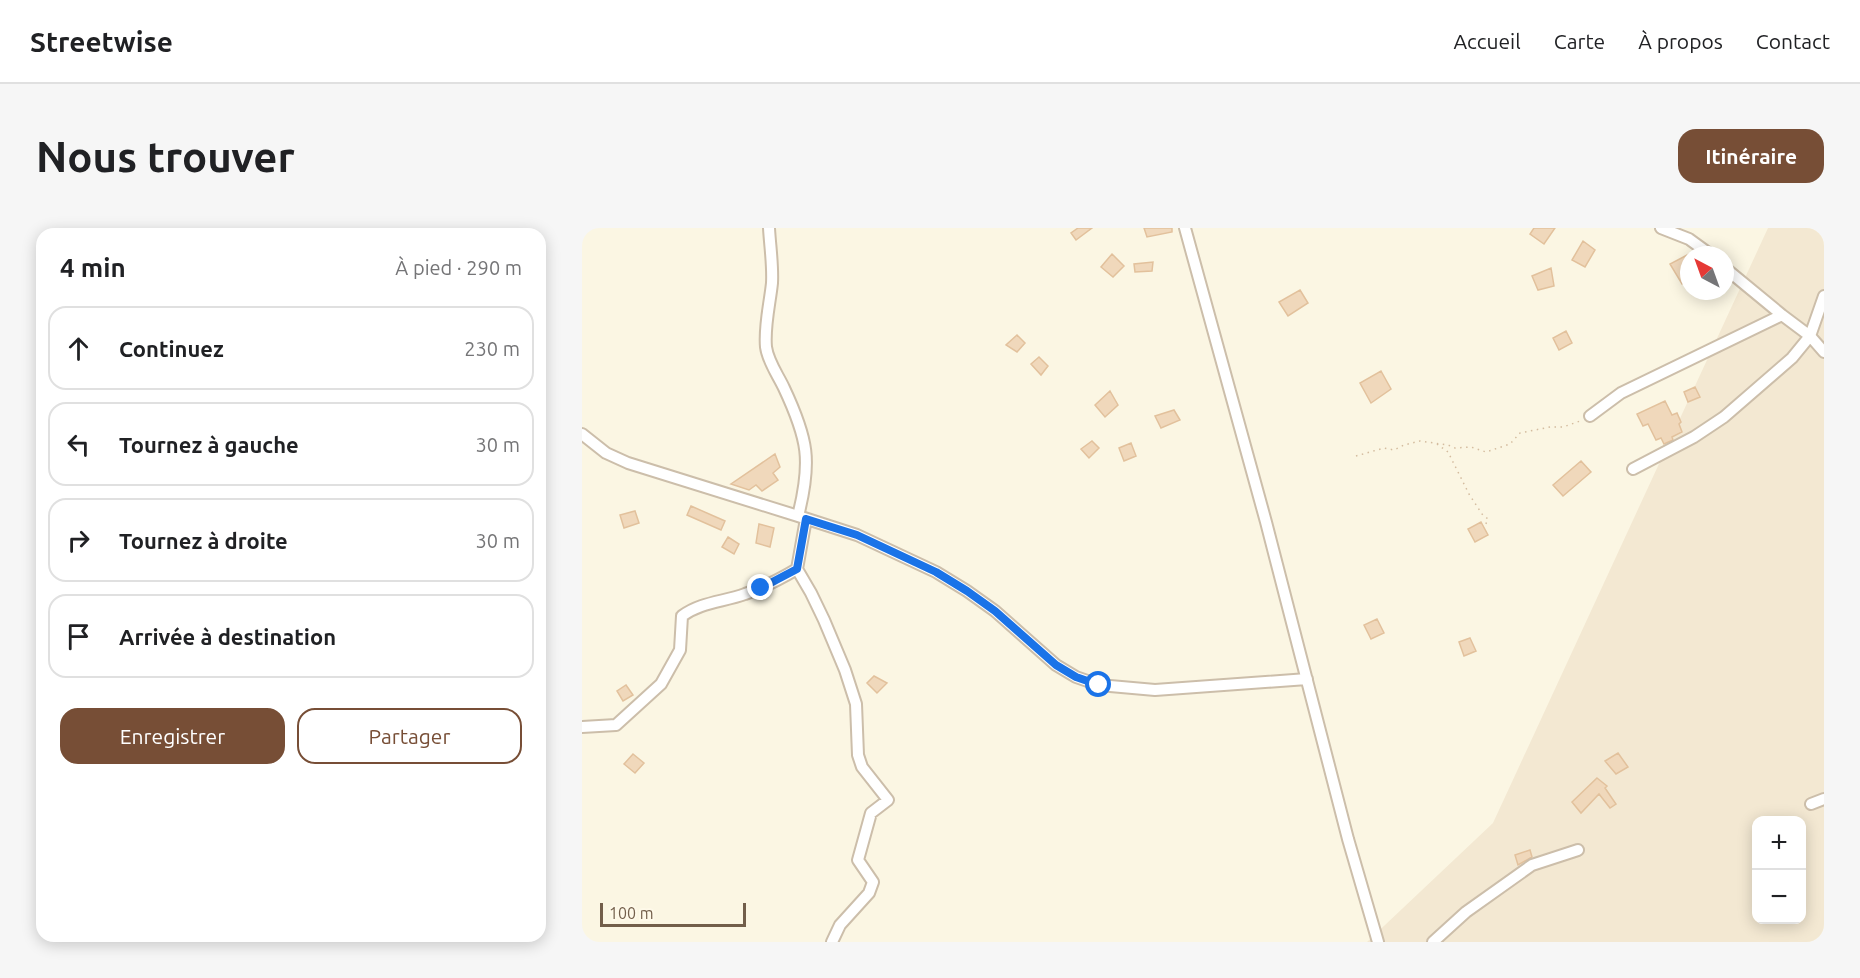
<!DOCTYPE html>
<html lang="fr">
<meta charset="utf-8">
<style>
:root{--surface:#fff;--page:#f6f6f6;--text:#202124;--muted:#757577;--line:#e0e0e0;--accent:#774e36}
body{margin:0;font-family:Ubuntu,sans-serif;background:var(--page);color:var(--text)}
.controls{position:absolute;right:18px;bottom:18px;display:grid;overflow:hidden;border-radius:12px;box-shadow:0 3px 15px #0003}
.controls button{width:54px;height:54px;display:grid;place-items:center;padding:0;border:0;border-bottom:2px solid var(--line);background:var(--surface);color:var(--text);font:30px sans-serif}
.compass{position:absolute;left:1098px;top:18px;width:54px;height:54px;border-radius:50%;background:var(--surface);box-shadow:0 3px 15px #0003;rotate:319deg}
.scale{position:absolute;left:18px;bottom:15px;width:146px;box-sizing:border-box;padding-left:6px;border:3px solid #725e4a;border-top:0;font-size:16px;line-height:21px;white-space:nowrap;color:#725e4a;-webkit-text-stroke:4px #fef9e9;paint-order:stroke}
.stop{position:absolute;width:18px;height:18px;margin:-14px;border:4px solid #1a73e8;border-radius:50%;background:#fff}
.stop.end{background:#1a73e8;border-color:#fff;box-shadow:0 2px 6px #0008}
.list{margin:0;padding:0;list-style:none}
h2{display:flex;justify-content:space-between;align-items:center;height:78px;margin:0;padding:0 24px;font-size:26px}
h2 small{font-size:20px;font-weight:400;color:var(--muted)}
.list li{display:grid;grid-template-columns:39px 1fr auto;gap:18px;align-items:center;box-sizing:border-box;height:84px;margin:0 12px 12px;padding:0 12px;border:2px solid var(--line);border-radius:18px}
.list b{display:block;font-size:22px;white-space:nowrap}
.list em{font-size:20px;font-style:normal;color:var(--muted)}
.actions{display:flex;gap:12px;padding:18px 24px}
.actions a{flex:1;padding:14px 0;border:2px solid var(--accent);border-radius:18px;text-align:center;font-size:21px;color:var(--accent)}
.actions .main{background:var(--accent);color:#fff}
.icon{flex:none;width:33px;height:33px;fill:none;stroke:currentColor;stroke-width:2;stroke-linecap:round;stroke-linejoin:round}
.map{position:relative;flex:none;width:1242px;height:714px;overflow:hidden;border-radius:18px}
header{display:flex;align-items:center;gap:36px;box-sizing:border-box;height:84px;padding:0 30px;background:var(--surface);border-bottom:2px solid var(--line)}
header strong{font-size:28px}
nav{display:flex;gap:33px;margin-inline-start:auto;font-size:21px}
.intro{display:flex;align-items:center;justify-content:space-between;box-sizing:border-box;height:144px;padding:0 36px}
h1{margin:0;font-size:42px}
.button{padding:15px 27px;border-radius:18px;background:var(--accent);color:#fff;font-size:21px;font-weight:700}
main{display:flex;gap:36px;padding:0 36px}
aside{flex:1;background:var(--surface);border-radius:18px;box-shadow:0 3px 15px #0003}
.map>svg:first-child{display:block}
</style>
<header>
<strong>Streetwise</strong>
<nav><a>Accueil</a><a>Carte</a><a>À propos</a><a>Contact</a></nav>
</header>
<div class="intro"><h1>Nous trouver</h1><a class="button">Itinéraire</a></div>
<main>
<aside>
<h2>4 min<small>À pied · 290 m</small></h2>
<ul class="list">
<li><svg class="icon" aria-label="ahead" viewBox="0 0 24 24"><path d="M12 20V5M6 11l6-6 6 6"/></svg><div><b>Continuez</b></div><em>230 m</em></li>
<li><svg class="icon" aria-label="left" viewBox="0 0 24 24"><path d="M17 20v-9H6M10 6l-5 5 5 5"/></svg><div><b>Tournez à gauche</b></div><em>30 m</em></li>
<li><svg class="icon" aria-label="right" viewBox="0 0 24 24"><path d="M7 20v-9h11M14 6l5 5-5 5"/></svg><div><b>Tournez à droite</b></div><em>30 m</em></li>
<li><svg class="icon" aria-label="arrive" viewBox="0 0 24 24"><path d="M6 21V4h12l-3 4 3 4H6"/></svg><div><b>Arrivée à destination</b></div></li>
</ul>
<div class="actions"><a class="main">Enregistrer</a><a>Partager</a></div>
</aside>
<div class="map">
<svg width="1242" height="714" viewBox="0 0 1242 714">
<rect width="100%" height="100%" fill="#fbf6e3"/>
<path fill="#f3e8d2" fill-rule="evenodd" d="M1186,0H1242V714H785L911,595ZM1174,592H1220V692H1174Z"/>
<path fill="#f0d8bb" stroke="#e2c19c" stroke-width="1.5" d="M496,0H510L494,12L489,5Z
M562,0H590V4L565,9Z
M952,0H973L962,16L948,6Z
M1001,13L1013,22L1003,39L990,32Z
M530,26L542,38L531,49L519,39Z
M1107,26V51L1100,56L1088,36Z
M571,34L570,43L553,44L552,36Z
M969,40L972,58L956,62L950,48Z
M718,62L726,75L706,88L697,74Z
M984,103L990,115L977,122L971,110Z
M435,107L443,115L435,124L424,117Z
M457,129L466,138L459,147L449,136Z
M799,143L809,161L789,175L778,155Z
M1113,159L1118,169L1106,174L1102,164Z
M528,163L536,177L523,189L513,177Z
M1083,173L1090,187L1095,185L1099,194L1097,196L1100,204L1090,209L1091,212L1082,216L1079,210L1074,212L1066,196L1061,198L1055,186Z
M592,182L598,192L579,200L573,188Z
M510,213L517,220L507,230L499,221Z
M549,215L554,228L542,233L537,220Z
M193,226L198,239L191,245L196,252L180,263L174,257L167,262L149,256Z
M999,233L1009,244L981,268L971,257Z
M109,278L143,293L139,302L105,287Z
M53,283L57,295L42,300L38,287Z
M899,294L906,307L893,314L886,301Z
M177,296L192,300L188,319L174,315Z
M146,309L157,316L152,326L140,319Z
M795,391L802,405L789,411L782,397Z
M888,410L894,423L882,428L877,414Z
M292,448L305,455L295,465L285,455Z
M44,457L51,467L41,473L35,463Z
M1036,525L1046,539L1034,546L1023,533Z
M51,526L62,535L53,545L42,536Z
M1015,550L1025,558L1023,560L1034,576L1028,580L1017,566L999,585L990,574Z
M948,622L950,629L936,637L933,627Z"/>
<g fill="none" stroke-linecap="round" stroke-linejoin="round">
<defs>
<path id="minor" d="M187,0C188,18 191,37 190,55C188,75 182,98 184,119C186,134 196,147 202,160C226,211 230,233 216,288L275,307L354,344L385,363L413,383L474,437L494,449L517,457L573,462L725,451
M603,0L684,294L766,611L796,714
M1079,0L1107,11L1129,27
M1143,40L1200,87L1228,108L1242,124
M1008,188L1039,165L1200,87
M0,206L24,225L46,235L216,288
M1051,241L1112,209L1142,189L1210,130L1228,108L1242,68
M224,291L215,341L229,365L242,392L263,442L274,476L276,527L280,539L306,572L289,585L276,632L291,654L287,665L258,697L250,714
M0,499L34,497L79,456L98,422L100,388C119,374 141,374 163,366C181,360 198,351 215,341
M1229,576L1242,571
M851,714L884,684L950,637L996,622"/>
</defs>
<use href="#minor" stroke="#ccbeaa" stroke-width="14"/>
<path stroke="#d4bc9f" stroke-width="1.5" stroke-dasharray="1.5 4.5" stroke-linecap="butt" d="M855,216L866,224L887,266L900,286L906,291L902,300
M774,228L802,220L812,222L822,217L838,213L866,217L873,220L889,219L904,224L928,216L938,205L968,199H981L998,193"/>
<use href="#minor" stroke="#fff" stroke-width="10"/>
</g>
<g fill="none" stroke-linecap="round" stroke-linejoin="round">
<path stroke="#1a73e8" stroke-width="8" d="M179,360L215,341L224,291L275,307L354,344L385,363L413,383L474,437L494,449L517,457"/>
</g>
</svg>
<div class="controls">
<button>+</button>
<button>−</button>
</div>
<svg class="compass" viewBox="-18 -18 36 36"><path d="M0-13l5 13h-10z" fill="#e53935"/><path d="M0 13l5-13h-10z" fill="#757577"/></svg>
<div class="scale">100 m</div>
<div class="stop" style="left:517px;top:457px"></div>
<div class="stop end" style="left:179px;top:360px"></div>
</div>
</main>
